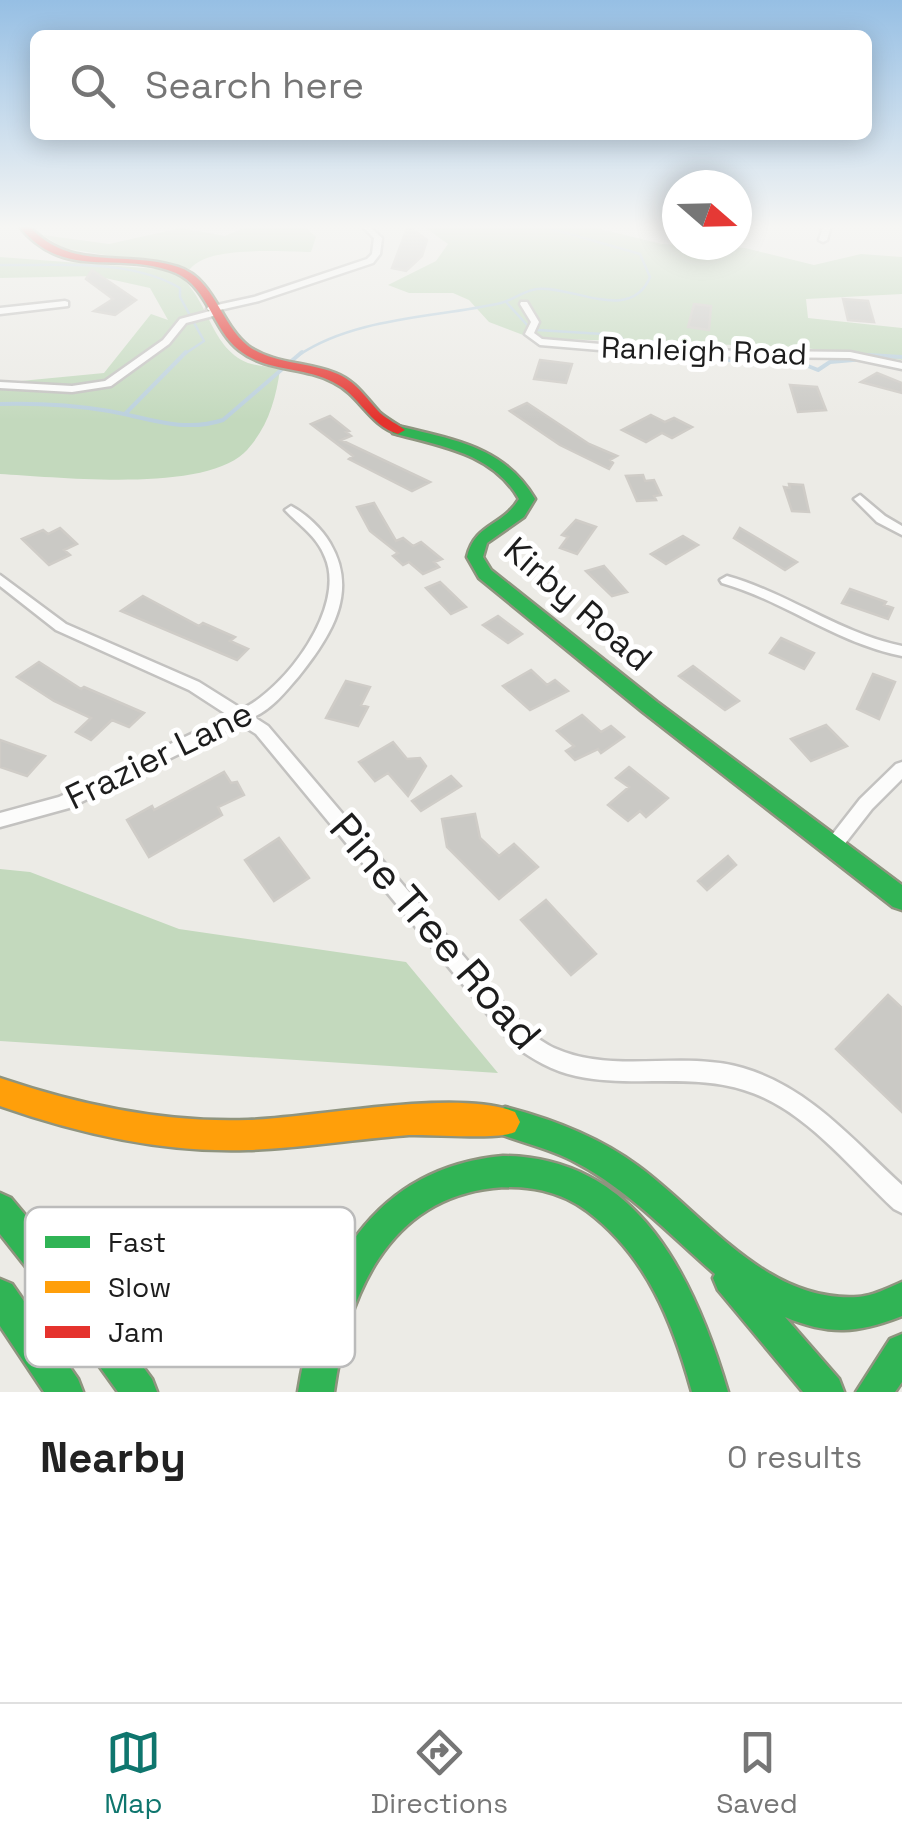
<!DOCTYPE html>
<style>
:root{--surface:#fff;--page:#f2f2f2;--text:#222;--muted:#767676;--line:#e0e0e0;--accent:#0f766e}
body{margin:0;font-family:"Space Grotesk",sans-serif;background:var(--page);color:var(--text)}
.compass{position:absolute;left:662px;top:170px;width:90px;height:90px;border-radius:50%;background:var(--surface);box-shadow:0 5px 25px #0003;rotate:110deg}
.list{margin:0;padding:0;list-style:none}
h2{display:flex;justify-content:space-between;align-items:center;height:130px;margin:0;padding:0 40px;font-size:42px}
h2 small{font-size:32px;font-weight:400;color:var(--muted)}
.icon{flex:none;width:55px;height:55px;fill:none;stroke:currentColor;stroke-width:2;stroke-linecap:round;stroke-linejoin:round}
.map{position:relative;flex:none;width:902px;height:1392px;overflow:hidden}
.search{position:absolute;background:var(--surface);box-shadow:0 5px 25px #0003;left:30px;right:30px;top:30px;height:110px;display:flex;align-items:center;gap:25px;box-sizing:border-box;padding:0 35px;border-radius:15px;color:var(--muted);font-size:38px}
.sheet{height:310px;background:var(--surface)}
nav{display:flex;justify-content:space-around;align-items:center;box-sizing:border-box;height:140px;border-top:2px solid var(--line);background:var(--surface);font-size:28px;color:var(--muted)}
nav a{display:grid;justify-items:center;gap:5px}
nav .on{color:var(--accent)}
.map>svg:first-child{display:block}
</style>
<div class="map">
<svg width="902" height="1392" viewBox="0 0 902 1392">
<rect width="100%" height="100%" fill="#ecebe6"/>
<path fill="#c3d9bd" d="M248,226H304L316,237L311,252C281,252 209,245 190,269L63,248L43,235L109,244L181,228L225,236Z
M423,226H588L662,244L745,248L814,265L861,254L902,257V294L806,299L808,318L902,328V360L797,347L531,338L489,322L469,300L453,293H409L388,285L436,261L448,244Z
M0,257L172,270C211,296 207,346 248,363C257,366 270,367 280,369C276,400 267,430 244,453C201,493 57,477 0,474V383L104,373L151,314L168,320L150,288L96,276L0,278Z
M0,869L30,872L179,929L406,962L498,1073L0,1041Z"/>
<g fill="none" stroke-linecap="round" stroke-linejoin="round">
<path stroke="#bbd0dd" stroke-width="2.5" d="M0,265C58,266 129,258 180,288V297L204,341L183,355
M507,303L528,326
M537,330L619,335L626,343L655,341L678,350
M299,355C356,317 435,318 501,303C513,300 525,290 537,289C572,285 631,324 650,277L640,254L542,226"/>
<path stroke="#bbd0dd" stroke-width="4" d="M868,355L902,357
M685,356L775,364L798,361
M808,366L818,370L830,362L864,359
M0,404C36,403 73,405 109,411C148,418 183,433 223,420L302,352
M125,414L186,352"/>
</g>
<path fill="#cac9c5" stroke="#cfccc7" stroke-width="2.5" d="M408,226L427,240L422,256L406,271L392,268Z
M92,270L136,300L115,315L94,311L113,299L86,279Z
M843,299L868,301L874,322L848,320Z
M694,304L711,306L709,330L688,327Z
M540,360L572,364L566,383L534,379Z
M877,373L902,383V393L861,382Z
M790,385L817,387L826,410L798,412Z
M527,403L589,444L617,456L610,460L613,463L609,469L560,445L510,411Z
M651,415L665,422L674,418L692,427L672,438L662,433L646,442L622,430Z
M330,416L349,431L346,432L351,436L341,440L430,482L412,491L349,459L353,456L311,424Z
M643,475L645,481L654,480L661,495L654,496L656,500L637,501L626,476Z
M789,484L803,485L809,512L792,511L784,487L790,488Z
M374,503L396,541L403,538L413,546L421,542L442,559L434,562L439,567L423,574L409,562L403,565L393,556L398,553L370,531L357,507Z
M576,520L596,527L577,554L560,548L568,537L562,535Z
M60,528L77,544L64,550L70,555L49,565L22,539L43,530L48,534Z
M740,528L797,562L785,570L734,538Z
M683,536L698,545L666,564L651,554Z
M604,566L627,592L612,596L586,571Z
M440,582L466,607L451,614L426,588Z
M850,589L886,602L884,605L893,608L888,619L842,603Z
M143,596L199,626L203,623L235,637L230,641L248,649L237,660L121,611Z
M498,616L522,634L508,643L483,625Z
M781,638L814,653L804,669L770,653Z
M39,662L81,689L84,687L144,713L129,727L112,720L91,740L76,732L91,718L54,701L17,677Z
M693,666L739,701L725,710L679,676Z
M531,670L547,685L555,680L568,691L530,710L503,686Z
M873,674L895,682L879,719L857,709Z
M346,681L370,687L361,705L368,707L358,726L326,718Z
M582,715L601,732L611,726L624,737L601,753L598,749L575,760L566,751L574,746L557,731Z
M826,725L847,746L811,761L791,739Z
M0,740L45,756L27,776L0,767Z
M393,742L407,759L420,758L426,766L408,796L388,773L375,781L359,762Z
M629,767L668,798L646,817L640,811L628,821L608,805L629,787L616,778Z
M224,772L231,783L237,782L244,795L218,807L222,815L149,857L127,820L152,806L154,810Z
M451,776L461,786L421,811L412,801Z
M475,814L480,838L499,856L514,844L538,867L499,899L447,847L442,819Z
M279,838L309,878L274,901L245,860Z
M728,856L736,865L707,890L698,881Z
M546,900L596,954L571,975L521,920Z
M888,995L902,1008V1112L836,1049Z"/>
<g fill="none" stroke-linecap="round" stroke-linejoin="round">
<defs>
<path id="street" d="M362,226H369L382,238L380,254L373,263L259,301L215,311L218,313L217,315L186,323L169,344L111,386L72,392L0,388V382L72,386L105,381L163,340L180,319L210,311L207,309L208,307L254,297L367,259L372,254L374,238Z
M823,226H831L827,240L823,242L819,240Z
M65,301L68,302V306L0,314V308Z
M521,302H527L539,322L534,333L542,339L671,350L850,352L902,363V369L850,358L671,356L540,345L525,334L531,322L520,304Z
M860,495L885,516L902,526V535L877,522L854,499Z
M291,506C306,514 321,528 330,543C359,592 331,636 299,676C285,692 273,708 254,717L268,726L528,1032C537,1037 545,1044 554,1048C613,1075 682,1050 743,1068C809,1087 854,1141 902,1185V1213L894,1209C850,1168 804,1108 744,1090C689,1073 631,1088 576,1076C552,1071 533,1059 514,1046L256,734L240,724L69,808L0,827V813L59,797L229,716L189,690L56,630L0,586V575L66,624L199,682L242,709C285,689 347,607 325,557C317,536 299,525 285,510Z
M727,576C788,593 839,633 902,646V656C834,642 787,602 722,583L720,580Z
M902,762V779L872,809L840,850L834,853L828,850L825,845L828,840L860,799L896,764Z"/>
<path id="fast" d="M398,426C453,440 504,446 535,499L524,517L487,543L483,557L491,570L657,702L902,885V910L893,907L643,712L479,578L467,557C475,523 502,527 519,499C493,453 440,446 393,433L391,430Z
M505,1107C552,1119 599,1137 638,1166C705,1215 766,1303 858,1297C873,1296 888,1288 902,1282V1316C858,1333 830,1336 785,1317L839,1379L844,1392H803L718,1290L713,1278L715,1274C670,1235 629,1190 575,1162C549,1148 521,1143 495,1132L490,1122L495,1112Z
M503,1156C639,1157 695,1280 728,1392H692C673,1323 647,1256 587,1211C561,1191 526,1184 493,1188C386,1200 347,1298 334,1392H298C317,1273 371,1168 503,1156Z
M0,1193L11,1198L73,1272L152,1379L157,1392H118L49,1296L0,1234Z
M0,1279L12,1284L78,1379L83,1392H44L0,1326Z
M902,1334V1382L895,1392H856L890,1339Z"/>
<path id="slow" d="M0,1078C80,1105 163,1123 248,1120C315,1118 458,1088 515,1112L520,1122L515,1132C497,1140 434,1134 409,1135C355,1139 302,1148 248,1150C163,1153 80,1134 0,1106Z"/>
<path id="jam" d="M19,226H29C70,272 125,250 178,267C215,279 220,324 248,346C273,364 307,362 335,373C356,381 365,397 380,413C388,420 397,424 405,430L398,434C369,425 360,395 333,382C303,366 266,372 239,350C213,330 208,287 176,273C120,249 65,283 19,226Z"/>
</defs>
<use href="#street" stroke="#c3c2c0" stroke-width="5"/>
<use href="#fast" stroke="#8f947f" stroke-width="5"/>
<use href="#slow" stroke="#8f947f" stroke-width="5"/>
<use href="#jam" stroke="#8f947f" stroke-width="5"/>
<use href="#street" fill="#fcfcfb" fill-rule="evenodd"/>
<use href="#fast" fill="#30b455" fill-rule="evenodd"/>
<use href="#slow" fill="#ff9f0a" fill-rule="evenodd"/>
<use href="#jam" fill="#e5322d" fill-rule="evenodd"/>
</g>
<linearGradient id="sky" x2="0" y2="1"><stop stop-color="#96bfe4"/><stop offset="0.54" stop-color="#f6f6f4"/><stop offset="1" stop-color="#f6f6f4" stop-opacity="0"/></linearGradient>
<rect width="902" height="420" fill="url(#sky)"/>
<g text-anchor="middle" stroke-width="10" stroke-linejoin="round" paint-order="stroke">
<g font-size="30" fill="#1d1d1d" stroke="#fff">
<text transform="translate(704 351) rotate(2)" y="10">Ranleigh Road</text>
</g>
<g font-size="35" fill="#1d1d1d" stroke="#fff">
<text transform="translate(578 604) rotate(41)" y="12">Kirby Road</text>
<text transform="translate(159 755) rotate(-26)" y="12">Frazier Lane</text>
</g>
<g font-size="42" fill="#1d1d1d" stroke="#fff">
<text transform="translate(436 931) rotate(49)" y="15">Pine Tree Road</text>
</g>
</g>
<rect x="25" y="1207" width="330" height="160" rx="15" fill="#fff" stroke="#bbb" stroke-width="2.5"/>
<rect x="45" y="1236" width="45" height="12" fill="#30b455"/>
<rect x="45" y="1281" width="45" height="12" fill="#ff9f0a"/>
<rect x="45" y="1326" width="45" height="12" fill="#e5322d"/>
<g font-size="28" fill="#1d1d1d">
<text x="108" y="1252">Fast</text>
<text x="108" y="1297">Slow</text>
<text x="108" y="1342">Jam</text>
</g>
</svg>
<svg class="compass" viewBox="-18 -18 36 36"><path d="M0-13l5 13h-10z" fill="#e53935"/><path d="M0 13l5-13h-10z" fill="#767676"/></svg>
<div class="search"><svg class="icon" aria-label="search" viewBox="0 0 24 24"><circle cx="10" cy="10" r="6"/><path d="M15 15l6 6"/></svg>Search here</div>
</div>
<section class="sheet">
<h2>Nearby<small>0 results</small></h2>
<ul class="list">
</ul>
</section>
<nav>
<a class="on"><svg class="icon" aria-label="map" viewBox="0 0 24 24"><path d="M3 6l6-2 6 2 6-2v14l-6 2-6-2-6 2zM9 4v14M15 6v14"/></svg>Map</a>
<a><svg class="icon" aria-label="directions" viewBox="0 0 24 24"><path d="M12 3l9 9-9 9-9-9zM9 14v-3h6M13 9l2 2-2 2"/></svg>Directions</a>
<a><svg class="icon" aria-label="saved" viewBox="0 0 24 24"><path d="M7 4h10v16l-5-4-5 4z"/></svg>Saved</a>
</nav>
